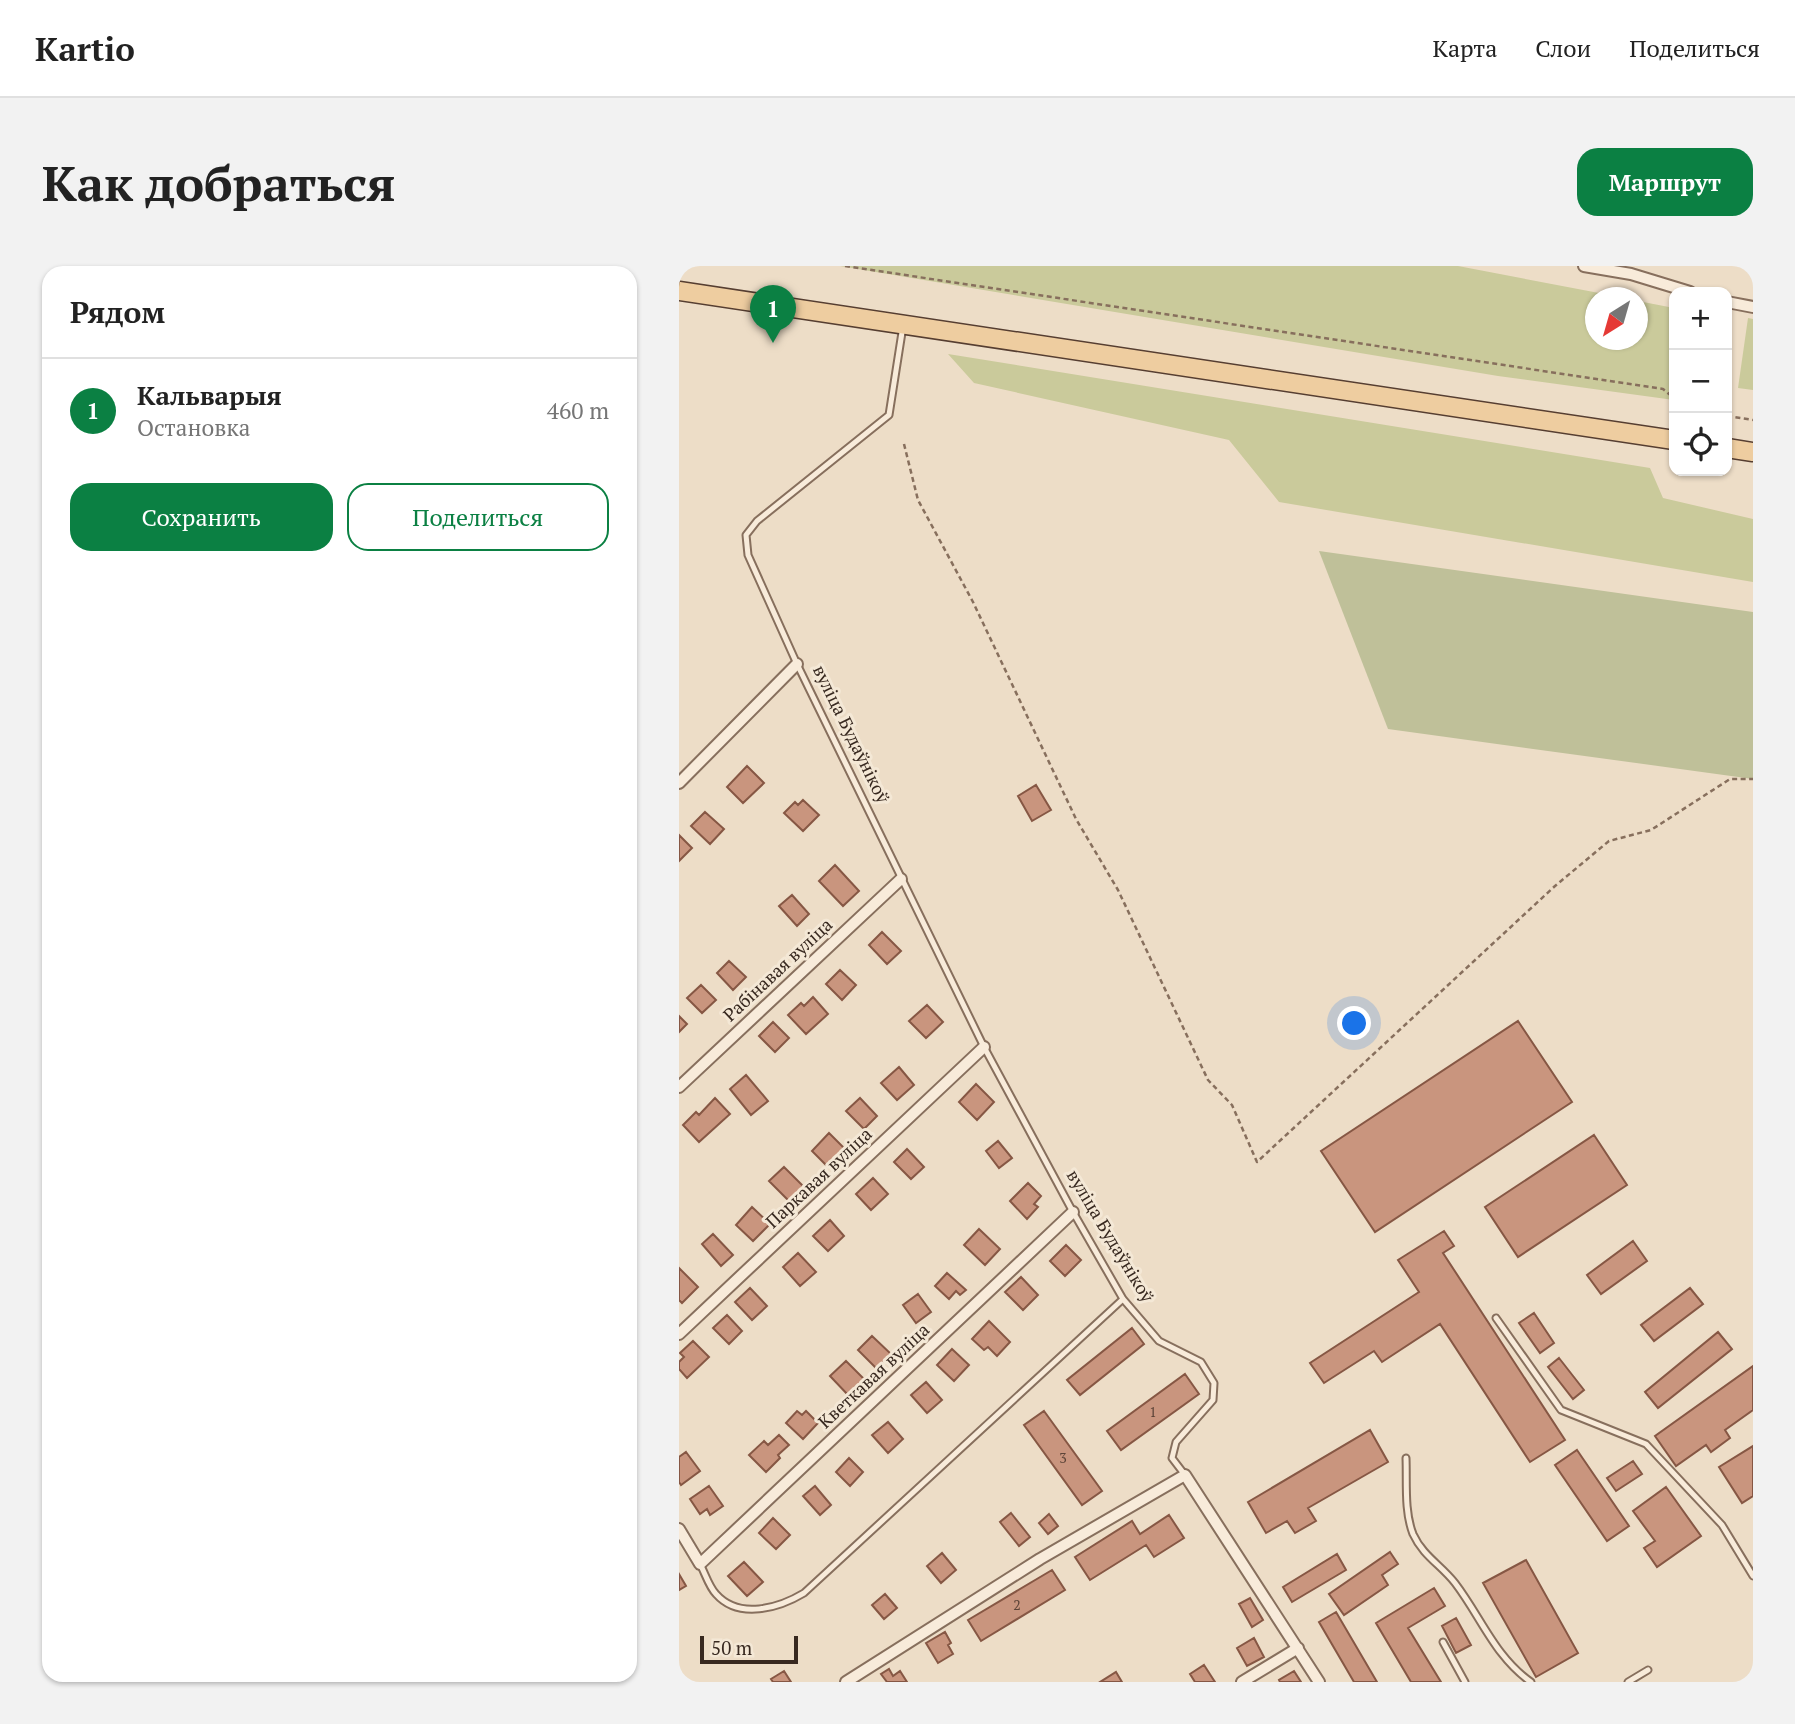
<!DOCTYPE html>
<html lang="ru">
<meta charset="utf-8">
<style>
:root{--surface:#fff;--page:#f2f2f2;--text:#222;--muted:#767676;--line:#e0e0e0;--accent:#0b8043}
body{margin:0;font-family:"PT Serif",serif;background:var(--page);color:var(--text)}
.controls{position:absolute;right:21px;top:21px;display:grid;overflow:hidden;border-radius:14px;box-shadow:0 2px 5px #0004}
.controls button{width:63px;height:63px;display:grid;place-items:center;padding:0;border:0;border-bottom:2px solid var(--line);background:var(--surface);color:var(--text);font:35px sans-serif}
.compass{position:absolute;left:906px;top:21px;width:63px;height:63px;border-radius:50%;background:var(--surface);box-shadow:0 2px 5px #0004;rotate:217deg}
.scale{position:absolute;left:21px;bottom:18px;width:98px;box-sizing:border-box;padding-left:7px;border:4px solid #382920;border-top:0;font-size:19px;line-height:24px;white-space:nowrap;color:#382920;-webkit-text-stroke:5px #f4e8d6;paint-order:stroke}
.you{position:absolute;left:676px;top:758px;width:24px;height:24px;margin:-18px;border:5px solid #fff;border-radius:50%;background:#1a73e8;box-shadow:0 0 0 10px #1a73e833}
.badge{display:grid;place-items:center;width:46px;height:46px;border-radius:50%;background:var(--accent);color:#fff;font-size:23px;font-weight:700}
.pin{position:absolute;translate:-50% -58px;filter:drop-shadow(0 2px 4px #0008)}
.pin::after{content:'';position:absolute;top:37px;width:24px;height:21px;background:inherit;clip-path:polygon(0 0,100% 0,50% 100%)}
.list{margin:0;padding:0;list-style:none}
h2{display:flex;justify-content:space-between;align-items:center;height:91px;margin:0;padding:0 28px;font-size:30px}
h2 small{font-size:23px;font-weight:400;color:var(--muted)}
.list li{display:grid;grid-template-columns:46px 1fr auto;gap:21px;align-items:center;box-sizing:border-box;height:105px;padding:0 28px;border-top:2px solid var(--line)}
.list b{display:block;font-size:26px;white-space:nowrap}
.list p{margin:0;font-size:23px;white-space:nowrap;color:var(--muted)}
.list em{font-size:23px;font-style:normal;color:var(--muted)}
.actions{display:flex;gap:14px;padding:21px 28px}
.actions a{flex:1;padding:16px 0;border:2px solid var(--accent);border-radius:21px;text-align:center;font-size:24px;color:var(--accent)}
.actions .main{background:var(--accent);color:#fff}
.icon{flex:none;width:38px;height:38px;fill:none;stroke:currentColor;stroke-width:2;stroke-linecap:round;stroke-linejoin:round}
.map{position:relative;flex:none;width:1074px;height:1416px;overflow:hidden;border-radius:21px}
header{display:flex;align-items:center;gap:42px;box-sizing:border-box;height:98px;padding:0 35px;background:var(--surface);border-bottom:2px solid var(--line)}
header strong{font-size:33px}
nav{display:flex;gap:38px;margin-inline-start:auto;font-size:24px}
.intro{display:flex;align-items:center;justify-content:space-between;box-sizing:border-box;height:168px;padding:0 42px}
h1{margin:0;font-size:49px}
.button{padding:18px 32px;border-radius:21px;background:var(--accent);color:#fff;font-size:24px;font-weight:700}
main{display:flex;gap:42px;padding:0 42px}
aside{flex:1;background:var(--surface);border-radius:21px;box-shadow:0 2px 5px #0004}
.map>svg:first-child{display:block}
</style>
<header>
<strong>Kartio</strong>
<nav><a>Карта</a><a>Слои</a><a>Поделиться</a></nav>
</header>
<div class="intro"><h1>Как добраться</h1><a class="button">Маршрут</a></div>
<main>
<aside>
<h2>Рядом<small></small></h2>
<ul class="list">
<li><span class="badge">1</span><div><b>Кальварыя</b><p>Остановка</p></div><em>460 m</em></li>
</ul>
<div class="actions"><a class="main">Сохранить</a><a>Поделиться</a></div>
</aside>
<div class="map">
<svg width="1074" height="1416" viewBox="0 0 1074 1416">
<rect width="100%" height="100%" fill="#edddc7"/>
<path fill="#caca9b" d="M161,0H779L941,31L917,32V74H959V35L995,42V134L819,110Z
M1069,52L1074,53V124L1059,122Z
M269,88L971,202L984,232L1074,253V316L600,236L550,174L295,117Z"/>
<path fill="#bfc099" d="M640,285L1074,346V513L709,463Z"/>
<path fill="#c9957e" stroke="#865744" stroke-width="2" d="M68,500L85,517L64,537L48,521Z
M357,519L372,544L353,555L339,530Z
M124,534L140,549L124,565L105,547L116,536L119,539Z
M26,546L45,563L31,578L12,560Z
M0,569L13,582L0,595Z
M156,599L180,625L164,640L140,615Z
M113,629L130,648L118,660L100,640Z
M203,666L222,685L208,698L190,679Z
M50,695L67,711L54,724L38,707Z
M161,704L177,719L163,734L147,718Z
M22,719L37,734L23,747L8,732Z
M134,731L149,748L127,768L109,749L122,737L125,740Z
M248,739L264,756L247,772L230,755Z
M0,750L8,758L0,766Z
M839,755L893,836L696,966L642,885Z
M94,756L110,772L96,786L80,770Z
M220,801L235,819L218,834L202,817Z
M67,809L89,835L72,849L51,823Z
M297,818L315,836L298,854L280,836Z
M36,832L51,848L20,876L4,859L17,846L20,849Z
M181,832L198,850L185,863L167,845Z
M150,867L166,883L148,900L133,885Z
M915,869L948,919L839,991L806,941Z
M319,875L333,892L320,902L307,885Z
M228,883L245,901L232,913L215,896Z
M105,901L125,921L110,935L90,915Z
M194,912L209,928L192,944L177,928Z
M349,917L362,930L355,938L359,941L348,953L331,935Z
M73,941L91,958L74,975L57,959Z
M151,954L165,970L149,985L134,970Z
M300,963L321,983L306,999L285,979Z
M765,965L775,980L764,987L886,1174L851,1196L761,1058L703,1096L695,1085L645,1117L631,1097L740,1026L719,994Z
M34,968L54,989L42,1000L23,978Z
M954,975L968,995L922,1028L908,1009Z
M387,979L402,994L386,1010L371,995Z
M119,987L137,1006L121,1020L104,1001Z
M0,1002L19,1021L3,1037L0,1034Z
M268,1007L287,1024L281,1029L277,1025L270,1033L256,1020Z
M342,1011L359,1029L344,1044L326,1026Z
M71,1022L88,1040L73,1054L56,1036Z
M1011,1022L1024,1038L975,1075L962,1059Z
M239,1028L252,1046L237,1057L224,1039Z
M855,1047L875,1077L861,1087L840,1057Z
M48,1049L63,1065L50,1078L34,1062Z
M310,1055L331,1076L318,1090L309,1081L305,1084L293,1073Z
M453,1062L465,1078L401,1129L388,1114Z
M1039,1066L1053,1083L979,1142L966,1126Z
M193,1070L212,1088L198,1103L179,1084Z
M14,1075L30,1091L8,1112L0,1103V1096L5,1091L1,1087Z
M273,1083L290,1099L275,1115L258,1099Z
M880,1092L905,1124L894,1133L869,1101Z
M167,1095L186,1114L170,1130L151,1110Z
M1074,1100V1144L1046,1164L1051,1172L1032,1186L1027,1179L997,1200L976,1170Z
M506,1108L520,1128L442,1184L428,1165Z
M247,1116L263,1134L248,1147L232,1129Z
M118,1145L123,1149L127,1145L139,1157L124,1173L107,1157Z
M365,1145L423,1225L403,1239L345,1159Z
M209,1156L224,1173L209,1187L193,1169Z
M691,1164L709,1196L629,1242L637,1255L616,1267L608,1255L587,1267L569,1236Z
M100,1169L110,1179L99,1189L101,1192L87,1206L70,1189L85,1175L89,1179Z
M1074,1180V1230L1063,1237L1040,1201Z
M898,1184L950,1260L928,1275L876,1199Z
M7,1186L21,1205L2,1219L0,1216V1191Z
M170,1192L184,1206L171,1220L157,1206Z
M954,1195L963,1208L937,1225L928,1212Z
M30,1220L44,1240L31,1249L28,1243L21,1248L11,1233Z
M136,1220L152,1239L141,1249L124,1230Z
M987,1221L1022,1270L978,1301L965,1282L976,1275L954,1245Z
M332,1247L351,1271L340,1280L321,1256Z
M370,1248L379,1260L369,1268L360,1257Z
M490,1249L505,1272L475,1291L467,1279L411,1314L396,1291L453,1255L461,1268Z
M94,1252L111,1269L97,1283L80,1267Z
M711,1286L719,1298L703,1309L709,1319L665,1349L650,1328Z
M263,1287L277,1304L262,1317L248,1300Z
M658,1288L667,1304L613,1336L604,1321Z
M847,1294L899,1387L857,1411L804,1317Z
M65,1296L84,1316L68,1330L49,1310Z
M373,1304L386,1324L302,1375L289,1354Z
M0,1308L7,1320L0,1324Z
M755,1322L766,1340L729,1362L762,1416H732L697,1357Z
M206,1328L218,1342L205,1353L193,1339Z
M571,1332L584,1354L573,1361L560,1338Z
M657,1346L698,1416H675L640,1356Z
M777,1352L792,1379L777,1387L763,1360Z
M266,1366L272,1377L269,1379L274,1388L259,1397L247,1377Z
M575,1372L585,1391L568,1400L558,1382Z
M525,1399L536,1416H516L511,1408Z
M210,1403L214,1410L221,1405L228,1416H208L202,1408Z
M105,1405L112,1416H94L92,1413Z
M615,1405L622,1416H601L600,1414Z
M437,1406L443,1416H421Z"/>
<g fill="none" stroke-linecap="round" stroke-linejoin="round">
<defs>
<path id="service" d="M224,60L210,149L78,255L67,269L69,289L118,398L305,781L394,946L444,1033L480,1075L522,1096L535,1117L534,1134L497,1176L493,1192L506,1209
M817,1052L882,1144L967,1178L1043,1259L1074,1310
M727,1192C728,1216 725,1245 734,1268C744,1290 762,1299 776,1317C802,1351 816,1391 852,1416
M21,1298C26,1307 30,1321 37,1328C60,1354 100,1342 125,1327L444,1033
M764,1376L786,1416
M949,1416L969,1404"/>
<path id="minor" d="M905,0L952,8L1011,26
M1048,36L1074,41
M0,517L118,398
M0,821L222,613
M0,1068L305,781
M0,1263L21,1298L394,946
M167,1416L361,1293L506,1209L640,1416
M563,1416L619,1382"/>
<path id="primary" d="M0,25L995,174
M1048,182L1074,186"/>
</defs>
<use href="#service" stroke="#876f5d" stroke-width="9"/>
<use href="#minor" stroke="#876f5d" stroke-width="14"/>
<use href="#primary" stroke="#563e31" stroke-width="21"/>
<path stroke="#876f5d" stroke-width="2.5" stroke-dasharray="5 3.5" stroke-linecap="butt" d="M166,0L984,123L995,132
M1048,150L1074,154
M225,178L239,234L294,336L397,553L439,624L529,814L553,839L578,896L876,620L930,575L972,564L1051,513H1074"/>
<use href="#service" stroke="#f8ebda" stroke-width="5"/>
<use href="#minor" stroke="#f8ebda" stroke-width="10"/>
<use href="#primary" stroke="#eecda0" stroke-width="18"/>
</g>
<g text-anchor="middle" stroke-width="6" stroke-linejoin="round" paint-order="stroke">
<g font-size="14" fill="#5c4438">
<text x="474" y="1151">1</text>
<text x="384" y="1197">3</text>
<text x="338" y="1344">2</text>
</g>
<g font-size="18" fill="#382920" stroke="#f4e8d6">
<text transform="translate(172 468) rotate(64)" y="6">вуліца Будаўнікоў</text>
<text transform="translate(99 704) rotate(-43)" y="6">Рабінавая вуліца</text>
<text transform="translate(140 912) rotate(-43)" y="6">Паркавая вуліца</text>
<text transform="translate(431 970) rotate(59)" y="6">вуліца Будаўнікоў</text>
<text transform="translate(195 1110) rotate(-43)" y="6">Кветкавая вуліца</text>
</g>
</g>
</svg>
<div class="controls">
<button>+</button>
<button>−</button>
<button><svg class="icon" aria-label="locate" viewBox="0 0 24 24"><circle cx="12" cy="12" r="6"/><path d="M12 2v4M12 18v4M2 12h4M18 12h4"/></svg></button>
</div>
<svg class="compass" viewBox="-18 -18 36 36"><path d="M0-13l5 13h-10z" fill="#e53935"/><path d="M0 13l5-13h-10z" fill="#767676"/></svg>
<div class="scale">50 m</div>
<div class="you"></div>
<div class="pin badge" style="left:94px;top:77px">1</div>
</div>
</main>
